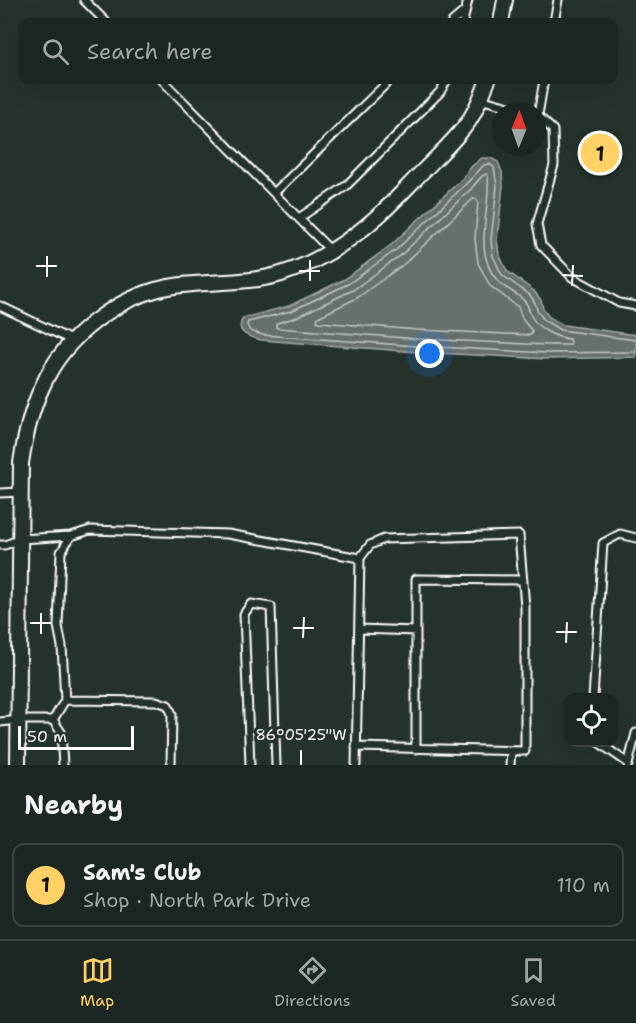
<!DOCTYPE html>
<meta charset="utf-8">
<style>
:root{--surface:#1c2622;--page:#29322f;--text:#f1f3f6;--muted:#a0a5a5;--line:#3a4340;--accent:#ffd166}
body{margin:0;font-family:"Shantell Sans",sans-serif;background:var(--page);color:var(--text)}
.controls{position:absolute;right:18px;bottom:18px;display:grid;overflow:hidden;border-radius:12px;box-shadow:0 6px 24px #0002}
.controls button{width:54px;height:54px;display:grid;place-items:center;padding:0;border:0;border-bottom:2px solid var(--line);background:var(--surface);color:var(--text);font:30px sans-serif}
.compass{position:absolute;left:492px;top:102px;width:54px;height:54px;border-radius:50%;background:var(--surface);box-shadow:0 6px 24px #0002;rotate:1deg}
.scale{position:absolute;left:18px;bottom:15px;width:116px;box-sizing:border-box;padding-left:6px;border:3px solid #fff;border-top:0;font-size:16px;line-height:21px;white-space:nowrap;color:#fff;-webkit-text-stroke:4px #26332d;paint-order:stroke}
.you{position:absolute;left:430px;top:354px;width:21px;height:21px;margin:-15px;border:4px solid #fff;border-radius:50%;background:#1a73e8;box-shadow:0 0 0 9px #1a73e833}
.badge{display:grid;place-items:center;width:39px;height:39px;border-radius:50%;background:var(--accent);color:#111;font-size:20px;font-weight:700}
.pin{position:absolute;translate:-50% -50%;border:3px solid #fff;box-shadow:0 2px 6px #0006}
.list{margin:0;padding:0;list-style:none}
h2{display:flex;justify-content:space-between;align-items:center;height:78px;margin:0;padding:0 24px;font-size:26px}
h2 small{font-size:20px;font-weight:400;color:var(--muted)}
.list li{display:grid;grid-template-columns:39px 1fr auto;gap:18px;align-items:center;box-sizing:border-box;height:84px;margin:0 12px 12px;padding:0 12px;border:2px solid var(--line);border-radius:12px}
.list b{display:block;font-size:22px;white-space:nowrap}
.list p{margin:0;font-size:20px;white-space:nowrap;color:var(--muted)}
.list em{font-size:20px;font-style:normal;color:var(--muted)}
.icon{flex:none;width:33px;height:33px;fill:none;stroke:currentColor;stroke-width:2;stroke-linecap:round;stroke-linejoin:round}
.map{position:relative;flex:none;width:636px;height:765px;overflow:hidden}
.search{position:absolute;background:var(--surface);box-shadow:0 6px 24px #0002;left:18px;right:18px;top:18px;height:66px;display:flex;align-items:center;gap:15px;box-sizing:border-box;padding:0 21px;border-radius:12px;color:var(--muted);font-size:22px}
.sheet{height:174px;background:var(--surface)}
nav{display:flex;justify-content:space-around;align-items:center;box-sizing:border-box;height:84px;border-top:2px solid var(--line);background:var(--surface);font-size:16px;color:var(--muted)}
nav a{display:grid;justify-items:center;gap:3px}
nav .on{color:var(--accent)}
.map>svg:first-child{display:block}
</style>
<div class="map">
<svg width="636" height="765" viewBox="0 0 636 765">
<rect width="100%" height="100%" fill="#26332d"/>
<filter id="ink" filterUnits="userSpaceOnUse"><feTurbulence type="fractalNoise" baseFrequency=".0167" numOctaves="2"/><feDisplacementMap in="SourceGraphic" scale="12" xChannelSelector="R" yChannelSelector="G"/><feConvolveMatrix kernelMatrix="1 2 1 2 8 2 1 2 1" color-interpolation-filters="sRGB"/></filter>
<g filter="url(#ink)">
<path fill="#67706c" stroke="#a4a9a7" stroke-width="1.5" d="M482,158H491L498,162L502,172L503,186L497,240L499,254L507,271L534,291L541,300L543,309L549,317L563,325L636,335V357L548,359L417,352L261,340C249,337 234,333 243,318L289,306L345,279L391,245L462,179L472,166Z"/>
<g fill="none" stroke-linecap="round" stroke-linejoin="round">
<path stroke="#c2c6c4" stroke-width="1.5" d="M486,174L488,176C491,210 472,251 497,280C505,290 519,293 526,303C529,307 529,312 531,316C539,330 555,337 569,339L571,342L570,345H548L418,339L278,328L276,327V324L277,323L294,318L353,290L400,256L471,189L482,176Z
M473,199H476L478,201L475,239L478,263L490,286L518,307L523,320L532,331L531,335L418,330L319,322L317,321L318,317L357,298L404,264Z
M636,340L560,330L544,320L538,312L535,303L530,295L502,275L493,256L491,240L497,186L494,167L489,164L484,165L466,184L396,250L348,284L291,311L252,321L248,322L247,325L250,331L263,335L417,346L548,353L636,352"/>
<defs>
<path id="service" d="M84,0L106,22
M452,22L465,11
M463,22L468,0
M554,22L558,0
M162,80L331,251
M480,99L523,111
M537,115L553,130L554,165L537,224L541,245L572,277L619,303L636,306
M538,115L544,80
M274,193L390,80
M299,218L346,186L440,92L447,80
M0,306L73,341
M0,493L21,492
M0,545H5L20,539L71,536
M359,629L416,631
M593,698L603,543L620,534L636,538
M65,700L62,646L58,626L61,552L71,536L90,530L228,534L360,558
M53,720L65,700L156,701L168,705L172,714L171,765
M53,720L61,732L63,765
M0,722L19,720H53
M598,742L628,763
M416,749V579L523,580
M250,765L244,614L251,604L271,607L276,765
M356,765L360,558L370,545L384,539L519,535L525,607V751L356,747
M510,765L511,751
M628,765L636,733"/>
<path id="minor" d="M501,22L505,0
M18,765L21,463C25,436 31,410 43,385C64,337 117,297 168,287C205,280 244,285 281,274C317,263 350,241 378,216C394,202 408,186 423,171C439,155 456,139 469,121C477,108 483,93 488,80"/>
</defs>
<use href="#service" stroke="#fff" stroke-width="11"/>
<use href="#minor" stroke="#fff" stroke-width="18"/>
<use href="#service" stroke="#26332d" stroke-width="7"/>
<use href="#minor" stroke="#26332d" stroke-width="14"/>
</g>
</g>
<path fill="none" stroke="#fff" stroke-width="2" d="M36,266H57M299,271H320M562,275L583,276M47,277V256M310,281V260M572,286L573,265M30,623H51M293,628H314M556,632H577M41,634V613M303,638L304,617M566,643L567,622M301,765V750"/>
<g font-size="15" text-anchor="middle" fill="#fff" stroke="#26332d" stroke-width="6" stroke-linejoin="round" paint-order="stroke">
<text x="301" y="740">86°05'25"W</text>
</g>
</svg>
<div class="controls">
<button><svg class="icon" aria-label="locate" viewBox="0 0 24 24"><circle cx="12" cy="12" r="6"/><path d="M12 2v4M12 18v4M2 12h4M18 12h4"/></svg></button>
</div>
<svg class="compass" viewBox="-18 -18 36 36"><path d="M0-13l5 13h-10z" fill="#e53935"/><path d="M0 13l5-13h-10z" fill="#a0a5a5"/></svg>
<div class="scale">50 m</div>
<div class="you"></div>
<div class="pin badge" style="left:600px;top:153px">1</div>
<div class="search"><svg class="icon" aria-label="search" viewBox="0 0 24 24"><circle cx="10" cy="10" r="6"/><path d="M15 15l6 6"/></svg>Search here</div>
</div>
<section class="sheet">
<h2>Nearby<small></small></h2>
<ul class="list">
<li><span class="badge">1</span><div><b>Sam's Club</b><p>Shop · North Park Drive</p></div><em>110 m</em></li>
</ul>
</section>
<nav>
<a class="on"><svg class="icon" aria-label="map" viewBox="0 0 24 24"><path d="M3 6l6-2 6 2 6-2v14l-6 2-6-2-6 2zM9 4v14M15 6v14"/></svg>Map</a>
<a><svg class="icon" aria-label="directions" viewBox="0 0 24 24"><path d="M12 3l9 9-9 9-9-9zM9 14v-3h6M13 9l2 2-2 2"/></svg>Directions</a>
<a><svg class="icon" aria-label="saved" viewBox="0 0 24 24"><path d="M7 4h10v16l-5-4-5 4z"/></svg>Saved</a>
</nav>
